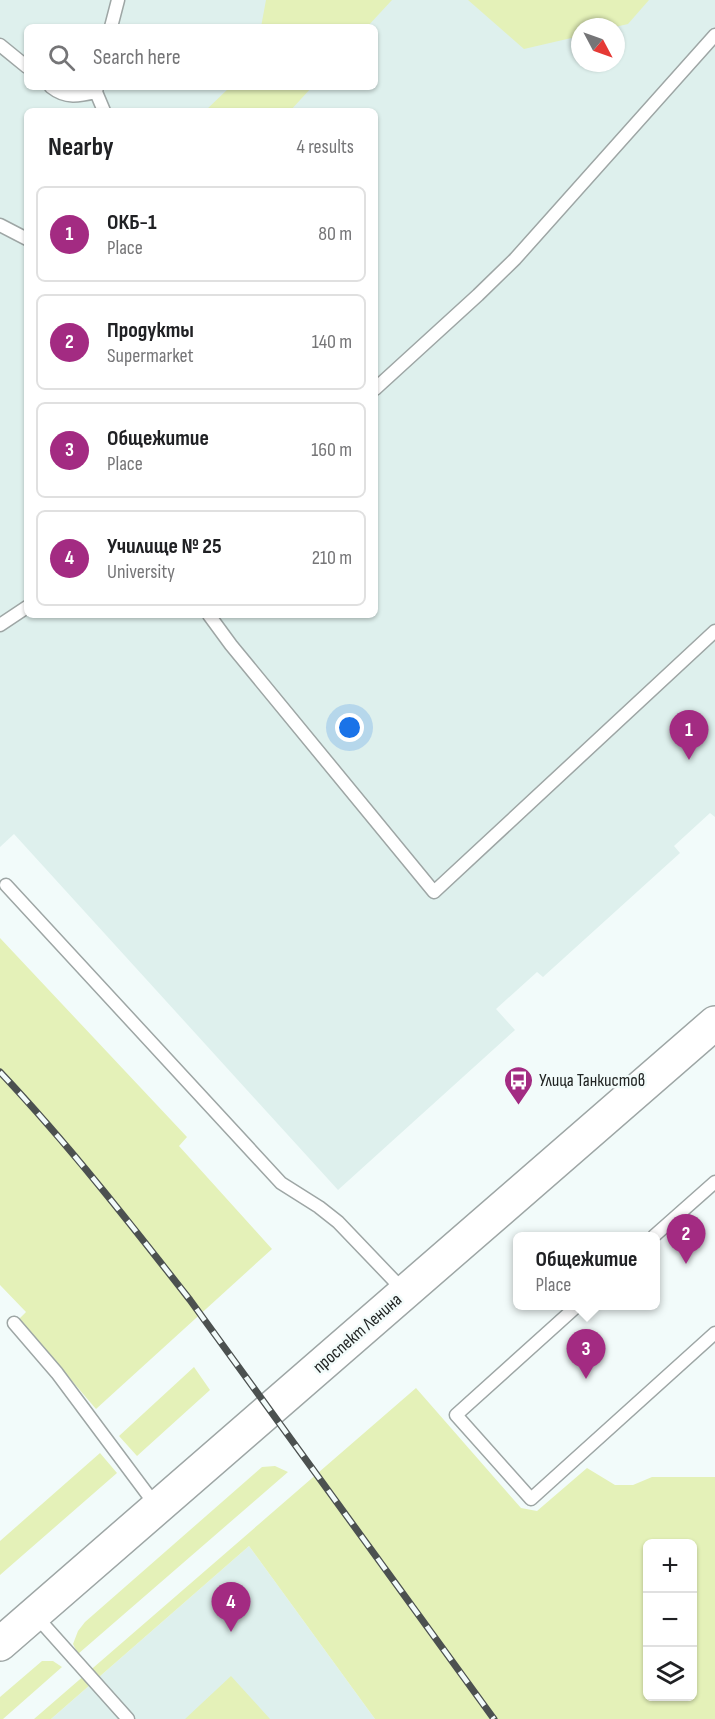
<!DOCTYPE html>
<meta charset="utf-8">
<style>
:root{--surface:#fff;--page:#f6f6f6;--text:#202124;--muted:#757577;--line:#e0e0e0;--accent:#a32b82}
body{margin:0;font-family:"Sofia Sans Condensed",sans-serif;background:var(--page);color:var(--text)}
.controls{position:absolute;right:18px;bottom:18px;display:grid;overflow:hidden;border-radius:9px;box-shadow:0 2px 4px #0004}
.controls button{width:54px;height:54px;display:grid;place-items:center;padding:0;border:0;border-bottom:2px solid var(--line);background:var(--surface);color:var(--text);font:30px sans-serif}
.compass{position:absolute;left:571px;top:18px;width:54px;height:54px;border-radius:50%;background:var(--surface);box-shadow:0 2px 4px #0004;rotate:131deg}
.you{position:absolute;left:350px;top:728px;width:21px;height:21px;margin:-15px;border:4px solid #fff;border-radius:50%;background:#1a73e8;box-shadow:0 0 0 9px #1a73e833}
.badge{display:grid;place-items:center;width:39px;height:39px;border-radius:50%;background:var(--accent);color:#fff;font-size:20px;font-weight:700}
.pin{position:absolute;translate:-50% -50px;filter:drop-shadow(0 2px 3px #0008)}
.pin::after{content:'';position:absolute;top:32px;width:21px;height:18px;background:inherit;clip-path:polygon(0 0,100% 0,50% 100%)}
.popup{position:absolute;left:513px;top:1232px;width:147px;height:78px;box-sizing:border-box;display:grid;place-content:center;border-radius:9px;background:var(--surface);filter:drop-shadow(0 2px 4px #0005);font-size:20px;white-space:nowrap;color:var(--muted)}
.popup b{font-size:22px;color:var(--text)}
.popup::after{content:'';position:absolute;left:50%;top:100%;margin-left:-12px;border:12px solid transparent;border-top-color:var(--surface)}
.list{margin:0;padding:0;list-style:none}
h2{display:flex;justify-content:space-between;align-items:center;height:78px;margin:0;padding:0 24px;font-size:26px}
h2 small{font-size:20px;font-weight:400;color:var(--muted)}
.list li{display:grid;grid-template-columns:39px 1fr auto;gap:18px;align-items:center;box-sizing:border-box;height:96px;margin:0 12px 12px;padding:0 12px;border:2px solid var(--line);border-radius:9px}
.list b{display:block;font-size:22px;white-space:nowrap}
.list p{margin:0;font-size:20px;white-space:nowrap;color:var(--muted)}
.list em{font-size:20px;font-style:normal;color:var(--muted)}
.icon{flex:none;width:33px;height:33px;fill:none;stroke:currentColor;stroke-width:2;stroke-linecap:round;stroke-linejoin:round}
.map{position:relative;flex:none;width:715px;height:1719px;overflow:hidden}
.search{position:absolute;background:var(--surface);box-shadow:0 2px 4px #0004;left:24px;top:24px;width:354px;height:66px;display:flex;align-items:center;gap:15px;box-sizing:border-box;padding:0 21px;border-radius:9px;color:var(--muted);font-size:22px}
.panel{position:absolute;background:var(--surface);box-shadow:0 2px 4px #0004;left:24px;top:108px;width:354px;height:510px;border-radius:9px}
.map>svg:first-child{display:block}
</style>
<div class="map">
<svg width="715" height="1719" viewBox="0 0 715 1719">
<rect width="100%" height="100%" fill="#f2fbfa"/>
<path fill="#def0ed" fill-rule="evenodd" d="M0,0H715V817L710,813L674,846L680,853L543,977L537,972L496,1009L515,1030L338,1190L14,834L0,847ZM27,27H375V87H27ZM580,27H616V63H580ZM27,111H375V615H27Z
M249,1546L375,1719H51Z"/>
<path fill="#e4f1b8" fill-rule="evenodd" d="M266,0H392L367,27H261Z
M468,0H649L628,24L615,27H580V36L524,49Z
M230,87H312L290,111H205Z
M0,938L187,1137L179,1146L272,1249L96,1409L19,1319L26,1312L0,1285Z
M194,1367L210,1390L137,1456L119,1436Z
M416,1388L521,1508L537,1511L587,1468L615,1485H633L652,1477H715V1719H375L249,1546L51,1719H34ZM648,1544H692V1696H648Z
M100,1453L117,1473L0,1575V1541Z
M275,1466L288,1472L78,1654L73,1644L78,1631L85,1622L262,1467Z
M42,1661H53L62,1667L3,1719H0V1697Z
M231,1676L270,1719H185Z"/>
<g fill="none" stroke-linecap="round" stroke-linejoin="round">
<defs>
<path id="service" d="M111,27L118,0
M0,45L27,67
M51,87C66,99 79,96 96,92
M97,87L96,92L104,111
M0,225L27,239
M375,389L478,295L515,259L715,35
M209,615L231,645L434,892L715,631
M0,625L27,607
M6,885L281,1183L319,1207L338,1222L405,1292
M654,1236L715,1182
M577,1306L456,1415L531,1499L715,1333
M14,1323L57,1373L157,1507
M35,1615L128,1719"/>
<path id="secondary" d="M0,1644L715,1023"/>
</defs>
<use href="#service" stroke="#9ea6a5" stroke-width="15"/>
<use href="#secondary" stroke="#9ea6a5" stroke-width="36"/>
<use href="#service" stroke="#fff" stroke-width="12"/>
<use href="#secondary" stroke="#fff" stroke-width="33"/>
<defs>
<path id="rail" d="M0,1072C68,1144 129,1222 190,1300L494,1719"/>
</defs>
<use href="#rail" stroke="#4c5150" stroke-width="7"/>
<use href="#rail" stroke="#f2fbfa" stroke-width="4.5" stroke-dasharray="14" stroke-linecap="butt"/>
</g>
<defs>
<symbol id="bus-pin" viewBox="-11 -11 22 30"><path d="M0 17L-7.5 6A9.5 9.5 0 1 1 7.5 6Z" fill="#a32b82" stroke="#f2fbfa"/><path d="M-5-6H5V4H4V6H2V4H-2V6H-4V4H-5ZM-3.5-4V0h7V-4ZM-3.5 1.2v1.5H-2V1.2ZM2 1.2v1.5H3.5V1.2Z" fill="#fff"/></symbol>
</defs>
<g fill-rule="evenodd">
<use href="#bus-pin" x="502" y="1064" width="33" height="45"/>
</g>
<g text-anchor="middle" stroke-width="5" stroke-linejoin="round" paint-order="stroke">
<g font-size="18" fill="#212423" stroke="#f2fbfa" text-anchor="start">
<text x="539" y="1086">Улица Танкистов</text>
</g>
<g font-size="18" fill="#212423" stroke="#f2fbfa">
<text transform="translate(357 1333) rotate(-41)" y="6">проспект Ленина</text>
</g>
</g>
</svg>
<div class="controls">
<button>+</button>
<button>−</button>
<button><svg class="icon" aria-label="layers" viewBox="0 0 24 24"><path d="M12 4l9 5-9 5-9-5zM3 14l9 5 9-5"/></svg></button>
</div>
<svg class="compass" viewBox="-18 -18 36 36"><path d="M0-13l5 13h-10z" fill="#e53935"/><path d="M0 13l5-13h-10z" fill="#757577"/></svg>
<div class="you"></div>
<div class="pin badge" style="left:689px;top:760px">1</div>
<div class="pin badge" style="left:686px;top:1264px">2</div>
<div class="pin badge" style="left:586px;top:1379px">3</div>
<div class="popup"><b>Общежитие</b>Place</div>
<div class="pin badge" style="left:231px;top:1632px">4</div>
<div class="search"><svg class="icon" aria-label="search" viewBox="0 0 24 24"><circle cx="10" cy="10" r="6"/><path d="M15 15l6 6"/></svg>Search here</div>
<section class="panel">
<h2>Nearby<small>4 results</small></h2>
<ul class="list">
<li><span class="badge">1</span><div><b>ОКБ-1</b><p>Place</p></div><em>80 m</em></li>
<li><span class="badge">2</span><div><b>Продукты</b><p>Supermarket</p></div><em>140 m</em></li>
<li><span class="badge">3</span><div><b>Общежитие</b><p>Place</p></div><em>160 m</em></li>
<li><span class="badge">4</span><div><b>Училище № 25</b><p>University</p></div><em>210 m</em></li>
</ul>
</section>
</div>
